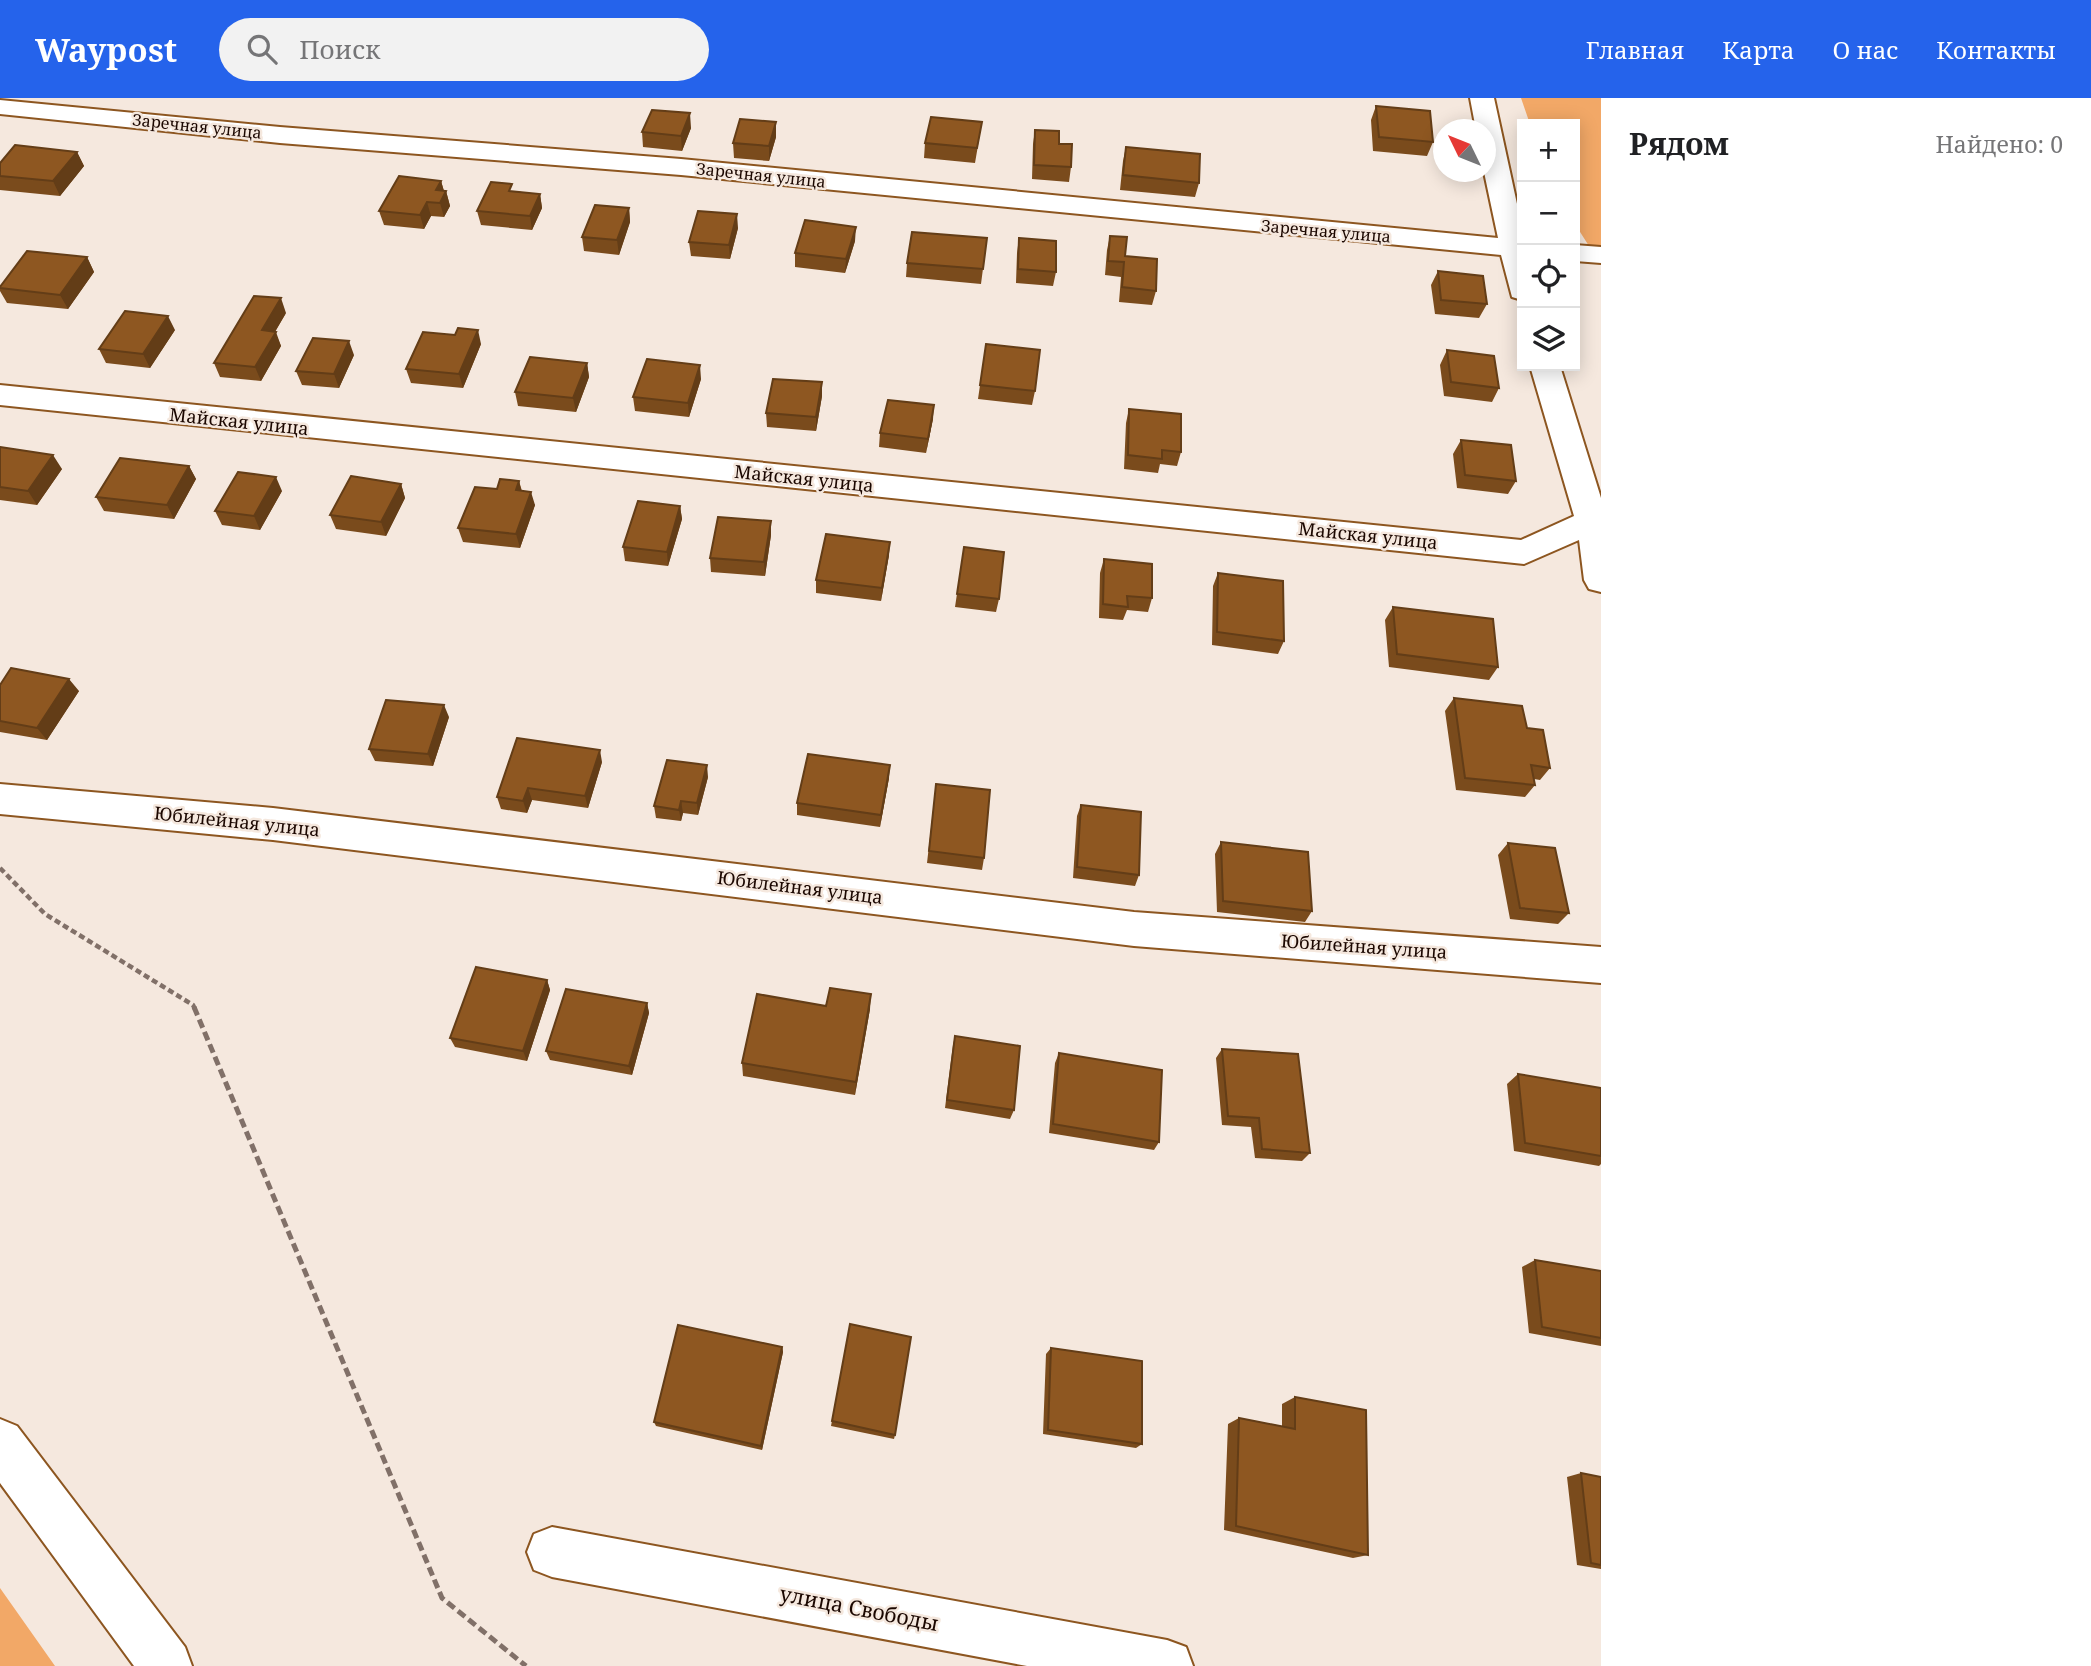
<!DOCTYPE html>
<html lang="ru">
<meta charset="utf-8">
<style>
:root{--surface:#fff;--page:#f2f2f2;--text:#202124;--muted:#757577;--line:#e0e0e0;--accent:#2563eb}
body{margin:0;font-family:"Noto Serif",serif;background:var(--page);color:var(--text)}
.controls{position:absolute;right:21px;top:21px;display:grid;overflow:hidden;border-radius:0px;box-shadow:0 4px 18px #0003}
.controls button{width:63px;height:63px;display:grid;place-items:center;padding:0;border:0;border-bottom:2px solid var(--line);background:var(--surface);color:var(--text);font:35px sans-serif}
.compass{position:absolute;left:1433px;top:21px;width:63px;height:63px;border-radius:50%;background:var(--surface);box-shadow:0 4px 18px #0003;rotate:313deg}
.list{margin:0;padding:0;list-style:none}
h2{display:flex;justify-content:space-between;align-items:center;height:91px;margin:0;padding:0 28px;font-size:30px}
h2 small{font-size:23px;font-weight:400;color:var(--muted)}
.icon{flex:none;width:38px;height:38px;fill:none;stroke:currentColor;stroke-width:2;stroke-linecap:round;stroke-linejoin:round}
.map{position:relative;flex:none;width:1601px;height:1568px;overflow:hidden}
header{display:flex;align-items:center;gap:42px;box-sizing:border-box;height:98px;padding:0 35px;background:var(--accent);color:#fff}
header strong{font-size:33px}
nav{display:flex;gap:38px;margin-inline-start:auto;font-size:24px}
.search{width:490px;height:63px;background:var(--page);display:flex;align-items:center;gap:18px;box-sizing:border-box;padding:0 24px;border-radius:38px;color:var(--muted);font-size:26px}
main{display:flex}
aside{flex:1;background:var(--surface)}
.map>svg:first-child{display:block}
</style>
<header>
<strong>Waypost</strong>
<div class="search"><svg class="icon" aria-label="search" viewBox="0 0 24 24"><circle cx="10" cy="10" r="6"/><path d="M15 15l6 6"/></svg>Поиск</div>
<nav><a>Главная</a><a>Карта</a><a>О нас</a><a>Контакты</a></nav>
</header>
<main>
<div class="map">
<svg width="1601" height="1568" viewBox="0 0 1601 1568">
<rect width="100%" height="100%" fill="#f5e8de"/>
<path fill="#f2a867" d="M1521,0H1601V167L1575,126V26H1530Z
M0,1490L55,1568H0Z"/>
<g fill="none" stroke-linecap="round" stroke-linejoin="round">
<defs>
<path id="street" d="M1470,0H1494L1522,129V202L1512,199L1501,157L681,77L280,45L0,16V2L280,29L681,61L1498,140L1484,74L1486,32H1476Z
M1575,147L1601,149V165L1575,163Z
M1530,268H1560L1601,400V494L1589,491L1584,482L1579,442L1524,466L0,307V287L1521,442L1574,418Z
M0,686L273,710L1134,814L1601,849V885L1134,848L273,742L0,716Z
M0,1321L17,1328L185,1549L192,1568H134L0,1385Z
M552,1429L1167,1542L1186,1549L1193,1568H1027L552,1479L534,1472L527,1454L534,1436Z"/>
</defs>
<use href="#street" stroke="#8d5620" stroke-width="4"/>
<path stroke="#817068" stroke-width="4.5" stroke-dasharray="6 3.5" stroke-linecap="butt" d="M0,770L45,816L193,907L195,911"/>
<path stroke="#817068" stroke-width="5" stroke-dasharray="9 4.5" stroke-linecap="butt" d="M194,909L442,1500L526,1568"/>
<use href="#street" fill="#fff" fill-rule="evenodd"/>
</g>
<path fill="#7a4b1c" d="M1376,8L1433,44L1427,58L1373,53L1371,22Z
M776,24V39L769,63L734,60L733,45Z
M982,24L975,65L924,60L925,45Z
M691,30L682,53L643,49L642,34Z
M1035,32L1059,46L1071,69L1069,84L1032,81L1033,46Z
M1126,49L1199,85L1195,99L1120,92L1123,63Z
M77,54L84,68L60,98L0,92V65Z
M441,83L444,93H446L450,108L444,119L431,118L424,131L384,127L379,113Z
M513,93L540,96L542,110L532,132L481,127L477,113Z
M629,110L630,124L619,157L584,153L582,139Z
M738,130L730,161L691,158L689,144Z
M1110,138L1125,158L1156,193L1152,207L1119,204L1121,179L1105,177L1107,152Z
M987,140L981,186L906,179L907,165Z
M1019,140L1056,174L1053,188L1016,185L1017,155Z
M855,143L845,175L795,169V155Z
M87,159L94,174L68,211L7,205L0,193V189Z
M1438,173L1487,206L1479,220L1435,216L1431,187Z
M286,215L275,234L281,248L261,283L220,279L214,265Z
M175,232L150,270L106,265L99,251Z
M481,246L463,290L411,285L406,271Z
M986,246L1035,293L1032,307L978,301Z
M1447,252L1499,290L1492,304L1444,298L1440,267Z
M354,257L339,290L302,287L296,273Z
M587,265L589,279L576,314L518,308L515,294Z
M701,281L689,319L635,313L633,299Z
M822,298L816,333L767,329L766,315Z
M1129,311L1181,354L1177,368L1160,366L1158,375L1124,371L1126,325Z
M933,321L926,355L879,349L880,335Z
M1461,342L1516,383L1508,396L1457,390L1453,356Z
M0,349L62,371L37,407L0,402Z
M189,368L196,381L174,421L104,413L96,399Z
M519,383L522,393L535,407L520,450L463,444L458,430L497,391Z
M401,386L405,400L386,438L336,431L330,417Z
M282,393L260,432L222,427L215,413Z
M680,408L682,421L668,468L625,463L623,449Z
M771,437L765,478L711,474L710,460Z
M964,449L999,501L996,514L955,509Z
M889,457L881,503L816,495V482Z
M1104,461L1152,500L1148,514L1127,512L1123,522L1099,520L1100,475Z
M1218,475L1284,543L1278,556L1212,547L1213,488Z
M1393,509L1498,569L1489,582L1389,569L1385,522Z
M0,587L79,593L47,642L0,634Z
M1454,600L1527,630L1550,670L1540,682L1534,681L1535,687L1525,699L1456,692L1445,613Z
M449,619L433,668L375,663L369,651Z
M602,664L588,710L532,702L527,715L501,711L497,699Z
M708,679L698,717L683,715L681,723L656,720L654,708Z
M889,680L880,729L797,717V705Z
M936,686L984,760L982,772L927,765Z
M1081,707L1139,777L1135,788L1073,780L1077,718Z
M1221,744L1312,813L1305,824L1217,814L1215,756Z
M1508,745L1569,815L1558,826L1510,821L1498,757Z
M547,882L550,892L527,963L455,949L450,940Z
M647,905L649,915L632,977L550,962L546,953Z
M826,908L870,911L855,997L743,978L742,965Z
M955,938L1014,1012L1010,1021L945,1010L953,947Z
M1222,951L1310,1055L1302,1063L1255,1060L1251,1029L1222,1027L1216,960Z
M1059,955L1159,1044L1154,1052L1049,1035L1055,965Z
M1518,976L1601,990V1066L1599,1068L1514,1053L1507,986Z
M1535,1162L1601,1173V1248L1529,1235L1522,1169Z
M850,1226L895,1337L894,1341L831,1328Z
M782,1249L783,1254L762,1352L656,1328L654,1324Z
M1051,1250L1142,1346L1136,1350L1043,1336L1046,1256Z
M1295,1299L1368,1457L1353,1460L1224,1432L1228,1326L1239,1320L1282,1328V1306Z
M1581,1375L1601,1379V1471L1577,1467L1567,1379Z"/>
<path fill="#633d17" d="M690,15L691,30L682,53L681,38Z
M776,24V39L769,63V48Z
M77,54L84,68L60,98L53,83Z
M441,83L445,97L436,92Z
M446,93L450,108L444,119L440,105Z
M540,96L542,110L532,132L530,118Z
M427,104L431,118L424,131L420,117Z
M629,110L630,124L619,157L617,142Z
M737,116L738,130L730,161L729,147Z
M856,129L855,143L845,175L846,161Z
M87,159L94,174L68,211L60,197Z
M281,200L286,215L267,247L262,232Z
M168,218L175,232L150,270L143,256Z
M478,232L481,246L463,290L459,276Z
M276,234L281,248L261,283L255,269Z
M349,243L354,257L339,290L334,276Z
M587,265L589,279L576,314L573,300Z
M700,267L701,281L689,319L688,305Z
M822,284V298L816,333V319Z
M934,307L933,321L926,355L928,341Z
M53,357L62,371L37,407L28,393Z
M189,368L196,381L174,421L167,407Z
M276,379L282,393L260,432L254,418Z
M519,383L522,396L516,392Z
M401,386L405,400L386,438L381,424Z
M531,394L535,407L520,450L516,436Z
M680,408L682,421L668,468L667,454Z
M771,423V437L765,478L764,464Z
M890,444L889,457L881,503L882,490Z
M69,581L79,593L47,642L37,630Z
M444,607L449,619L433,668L428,656Z
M600,652L602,664L588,710L585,698Z
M707,667L708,679L698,717L697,705Z
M890,667L889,680L880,729L881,717Z
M528,690L532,702L527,715L523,703Z
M681,703L683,715L681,723L679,712Z
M547,882L550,892L527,963L523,953Z
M871,896L870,911L855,997L856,984Z
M647,905L649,915L632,977L629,968Z
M782,1249L783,1254L762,1352L761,1348Z"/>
<path fill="#8e5721" stroke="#633d17" stroke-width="2" d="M1376,8L1430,13L1433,44L1379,39Z
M652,12L690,15L681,38L642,34Z
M931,19L982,24L977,50L925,45Z
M740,21L776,24L769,48L733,45Z
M1035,32L1059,33V46H1072L1071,69L1034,67Z
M15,47L77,54L53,83L0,78V65Z
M1126,49L1200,56L1199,85L1123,77Z
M399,78L441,83L436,92L446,93L440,105L427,104L420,117L379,113Z
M491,84L512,86L509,93L540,96L530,118L477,113Z
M595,107L629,110L617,142L582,139Z
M698,113L737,116L729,147L689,144Z
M805,122L856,129L846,161L795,155Z
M912,134L987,140L983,171L907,165Z
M1110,138L1127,139L1125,158L1157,161L1156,193L1122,189L1124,164L1108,163Z
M1019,140L1056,143V174L1018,171Z
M27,153L87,159L60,197L0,190V189Z
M1438,173L1483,178L1487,206L1441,202Z
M254,198L281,200L262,232L276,234L255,269L214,265Z
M125,213L168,218L143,256L99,251Z
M458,230L478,232L459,276L406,271L423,234L455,237Z
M313,240L349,243L334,276L296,273Z
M986,246L1040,252L1035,293L980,287Z
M1447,252L1494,258L1499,290L1451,284Z
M530,259L587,265L573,300L515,294Z
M647,261L700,267L688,305L633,299Z
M773,281L822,284L816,319L766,315Z
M888,302L934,307L928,341L880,335Z
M1129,311L1181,316V354L1162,352V361L1128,357Z
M1461,342L1511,347L1516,383L1465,377Z
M0,349L53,357L28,393L0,389Z
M120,360L189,368L167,407L96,399Z
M238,374L276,379L254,418L215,413Z
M351,378L401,386L381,424L330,417Z
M500,381L519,383L516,392L531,394L516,436L458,430L475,389L497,391Z
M638,403L680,408L667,454L623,449Z
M718,419L771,423L764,464L710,460Z
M826,436L890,444L882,490L816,482Z
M964,449L1004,454L999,501L957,496Z
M1104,461L1152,466V500L1127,498L1128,509L1103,506Z
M1218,475L1283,483L1284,543L1217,534Z
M1393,509L1493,521L1498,569L1397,556Z
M11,570L69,581L37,630L0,623V587Z
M1454,600L1522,608L1527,630L1543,632L1550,670L1531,667L1535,687L1465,680Z
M386,602L444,607L428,656L369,651Z
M517,640L600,652L585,698L528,690L523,703L497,699Z
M808,656L890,667L881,717L797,705Z
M667,662L707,667L697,705L681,703L679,712L654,708Z
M936,686L990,692L984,760L929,753Z
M1081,707L1141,714L1139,777L1077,769Z
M1221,744L1308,754L1312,813L1223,803Z
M1508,745L1555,750L1569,815L1520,810Z
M476,869L547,882L523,953L450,940Z
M830,890L871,896L856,984L742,965L757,896L826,908Z
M566,891L647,905L629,968L546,953Z
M955,938L1020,948L1014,1012L947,1002Z
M1222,951L1298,956L1310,1055L1262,1051L1259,1020L1228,1018Z
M1059,955L1162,972L1159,1044L1053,1026Z
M1518,976L1601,990V1058L1525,1045Z
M1535,1162L1601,1173V1240L1542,1229Z
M850,1226L911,1239L895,1337L832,1323Z
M678,1227L782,1249L761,1348L654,1324Z
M1051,1250L1142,1263V1346L1048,1332Z
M1295,1299L1366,1312L1368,1457L1236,1428L1239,1320L1295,1331Z
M1581,1375L1601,1379V1467L1591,1465Z"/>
<g text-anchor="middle" stroke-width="5" stroke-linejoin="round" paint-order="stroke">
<g font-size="16" fill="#1b0700" stroke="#f5e8de">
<text transform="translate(197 28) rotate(6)" y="6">Заречная улица</text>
<text transform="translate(761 77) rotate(6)" y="6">Заречная улица</text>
<text transform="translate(1326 133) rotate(5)" y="6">Заречная улица</text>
</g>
<g font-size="18" fill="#1b0700" stroke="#f5e8de">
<text transform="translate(239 324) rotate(6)" y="6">Майская улица</text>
<text transform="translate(804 381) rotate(6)" y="6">Майская улица</text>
<text transform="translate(1368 438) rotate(6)" y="6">Майская улица</text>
<text transform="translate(237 724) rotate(6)" y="6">Юбилейная улица</text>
<text transform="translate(800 790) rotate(7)" y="6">Юбилейная улица</text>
<text transform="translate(1364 849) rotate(4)" y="6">Юбилейная улица</text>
</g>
<g font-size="21" fill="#1b0700" stroke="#f5e8de">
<text transform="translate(859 1511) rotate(11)" y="7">улица Свободы</text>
</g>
</g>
</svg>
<div class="controls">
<button>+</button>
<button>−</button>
<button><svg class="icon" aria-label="locate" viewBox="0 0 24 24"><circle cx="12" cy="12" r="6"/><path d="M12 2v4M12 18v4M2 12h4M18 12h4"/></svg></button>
<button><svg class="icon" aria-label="layers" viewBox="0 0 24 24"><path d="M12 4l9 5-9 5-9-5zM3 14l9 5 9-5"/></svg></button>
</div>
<svg class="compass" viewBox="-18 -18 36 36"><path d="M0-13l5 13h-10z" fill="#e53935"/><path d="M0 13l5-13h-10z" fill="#757577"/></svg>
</div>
<aside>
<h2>Рядом<small>Найдено: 0</small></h2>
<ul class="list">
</ul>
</aside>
</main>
